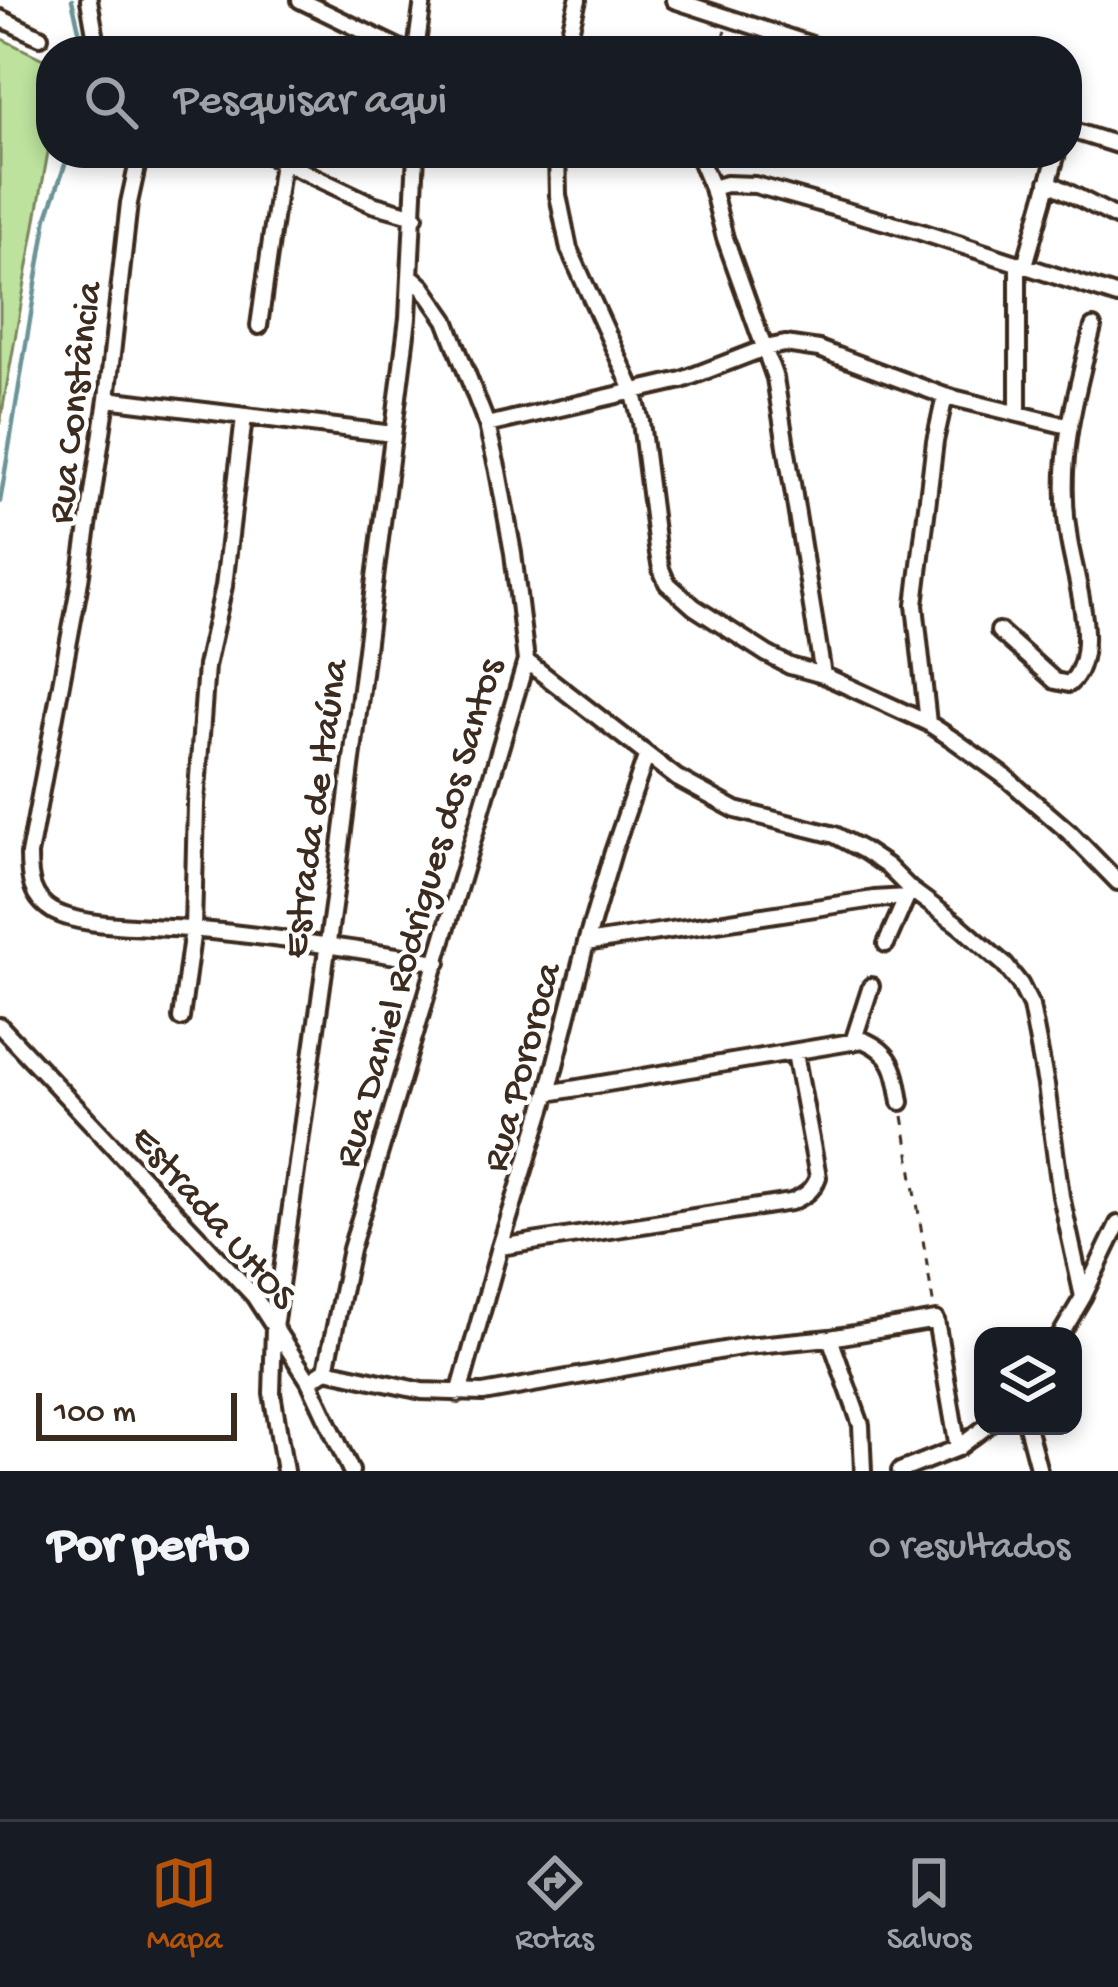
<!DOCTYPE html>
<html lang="pt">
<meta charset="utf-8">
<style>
:root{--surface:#171b24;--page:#242831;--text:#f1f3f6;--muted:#9ea1a6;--line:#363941;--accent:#b45309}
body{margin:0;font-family:"Gochi Hand",sans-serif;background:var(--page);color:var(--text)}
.controls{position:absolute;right:36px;bottom:36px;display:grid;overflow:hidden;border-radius:24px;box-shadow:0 6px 18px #0003}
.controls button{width:108px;height:108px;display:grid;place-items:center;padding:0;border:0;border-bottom:3px solid var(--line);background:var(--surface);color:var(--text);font:60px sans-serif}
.scale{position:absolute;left:36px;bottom:30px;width:201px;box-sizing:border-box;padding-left:12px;border:6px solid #3b2a1e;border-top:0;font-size:33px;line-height:42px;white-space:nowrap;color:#3b2a1e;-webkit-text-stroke:9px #fff;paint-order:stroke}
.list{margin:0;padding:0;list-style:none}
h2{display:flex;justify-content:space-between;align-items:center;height:156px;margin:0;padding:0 48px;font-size:51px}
h2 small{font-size:39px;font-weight:400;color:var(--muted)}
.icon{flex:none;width:66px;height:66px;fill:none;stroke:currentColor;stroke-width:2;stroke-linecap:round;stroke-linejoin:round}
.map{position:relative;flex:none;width:1118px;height:1471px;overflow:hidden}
.search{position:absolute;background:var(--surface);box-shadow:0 6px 18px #0003;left:36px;right:36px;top:36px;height:132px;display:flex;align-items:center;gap:30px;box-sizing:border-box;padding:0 42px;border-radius:48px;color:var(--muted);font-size:45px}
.sheet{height:348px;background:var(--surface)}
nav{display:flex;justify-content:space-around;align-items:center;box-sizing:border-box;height:168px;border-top:3px solid var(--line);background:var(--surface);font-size:33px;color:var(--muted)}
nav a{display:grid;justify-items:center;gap:6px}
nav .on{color:var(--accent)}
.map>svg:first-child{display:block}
</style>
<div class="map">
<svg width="1118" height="1471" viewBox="0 0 1118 1471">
<rect width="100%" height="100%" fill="#fff"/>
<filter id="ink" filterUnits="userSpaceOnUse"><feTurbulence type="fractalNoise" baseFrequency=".00833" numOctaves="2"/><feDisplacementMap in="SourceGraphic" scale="24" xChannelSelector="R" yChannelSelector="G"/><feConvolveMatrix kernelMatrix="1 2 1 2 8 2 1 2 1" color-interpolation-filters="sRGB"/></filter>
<g filter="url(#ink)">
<path fill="#bce29d" stroke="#7c865e" stroke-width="3" d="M0,38L51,63V135L0,424Z"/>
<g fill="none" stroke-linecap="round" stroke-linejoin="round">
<path stroke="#6c9498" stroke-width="4.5" d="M72,0L84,51
M0,502L47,217L69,153"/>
<defs>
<path id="minor" d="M89,0L98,51
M300,0L405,51
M674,0L830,51
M0,18L40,37
M416,51L423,0
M565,51L578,0
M1067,129L1118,145
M140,153L129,203L107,399L79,587L29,855C29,878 31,898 53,911C84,928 153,926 190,929C273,936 355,950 438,962
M264,153L372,204L415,216
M557,153L558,195L569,249L633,390L641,422L657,548L661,569L667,583L694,607L767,654L790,666L823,675L928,723L954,740L1004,776L1069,832L1118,882
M697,153L712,188L725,238L775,378L823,675
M1048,182L1118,218
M712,188L726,184L755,185L921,232L1118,296
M1018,263V413
M1025,265L1057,153
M259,326L282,162
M107,399L393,434
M487,425L682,380L765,348L785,344L819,349L945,396L1068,426
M999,631L1055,681L1069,684C1102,655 1075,578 1069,540C1056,463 1074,400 1093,327
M526,661L677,778L736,810L835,835L863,850L887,866L910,889L960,926L1005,965L1020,984L1031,1006L1046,1085L1061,1196L1083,1297
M928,723L915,605L935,441L945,396
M586,943L874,899L906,897
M886,944L908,894
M181,1018L193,929L196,804L206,666L224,586L244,417
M0,1026L254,1296L309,1381L351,1471
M853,1042L871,986
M548,1093L863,1040C894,1053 896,1072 901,1102
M500,1247L791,1202C805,1196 813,1191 818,1177L795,1053
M1060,1336L1083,1297L1118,1224
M830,1338L936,1320L958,1448
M326,1370L351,1249L526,661L513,553L498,471L487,425L446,320L423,287L411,276
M309,1381L326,1370L422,1391L483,1393L746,1346L830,1338L861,1425L863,1471
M459,1394L500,1247L548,1093L586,943L613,852L646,757
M1027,1426L1039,1471
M285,1471L272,1393L274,1328L337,878L408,318L416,153
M900,1471L958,1448L987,1426"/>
</defs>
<use href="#minor" stroke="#3b2a1e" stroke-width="22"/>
<path stroke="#3b2a1e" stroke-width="3" stroke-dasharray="9 9" stroke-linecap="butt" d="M717,51L726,31
M903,1116L934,1308"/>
<use href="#minor" stroke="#fff" stroke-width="14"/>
</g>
</g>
<g text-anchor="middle" stroke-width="9" stroke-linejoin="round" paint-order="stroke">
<g font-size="39" fill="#3b2a1e" stroke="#fff">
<text transform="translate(71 402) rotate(-83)" y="14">Rua Constância</text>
<text transform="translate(311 808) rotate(-82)" y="14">Estrada de Itaúna</text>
<text transform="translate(415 912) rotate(-74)" y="14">Rua Daniel Rodrigues dos Santos</text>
<text transform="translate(518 1066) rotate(-75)" y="14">Rua Pororoca</text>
<text transform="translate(217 1215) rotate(49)" y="14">Estrada UHOS</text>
</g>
</g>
</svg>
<div class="controls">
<button><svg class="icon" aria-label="layers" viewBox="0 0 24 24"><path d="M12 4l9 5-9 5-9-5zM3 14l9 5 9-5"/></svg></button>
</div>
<div class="scale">100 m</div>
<div class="search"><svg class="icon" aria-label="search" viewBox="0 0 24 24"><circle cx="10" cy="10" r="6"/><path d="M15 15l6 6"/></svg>Pesquisar aqui</div>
</div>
<section class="sheet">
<h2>Por perto<small>0 resultados</small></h2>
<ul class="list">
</ul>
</section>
<nav>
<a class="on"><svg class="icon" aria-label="map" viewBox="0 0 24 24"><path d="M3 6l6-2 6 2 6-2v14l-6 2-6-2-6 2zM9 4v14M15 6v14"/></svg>Mapa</a>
<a><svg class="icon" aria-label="directions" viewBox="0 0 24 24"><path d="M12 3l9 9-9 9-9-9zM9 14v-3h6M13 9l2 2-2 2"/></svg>Rotas</a>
<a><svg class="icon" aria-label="saved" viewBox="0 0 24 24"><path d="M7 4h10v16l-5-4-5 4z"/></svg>Salvos</a>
</nav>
